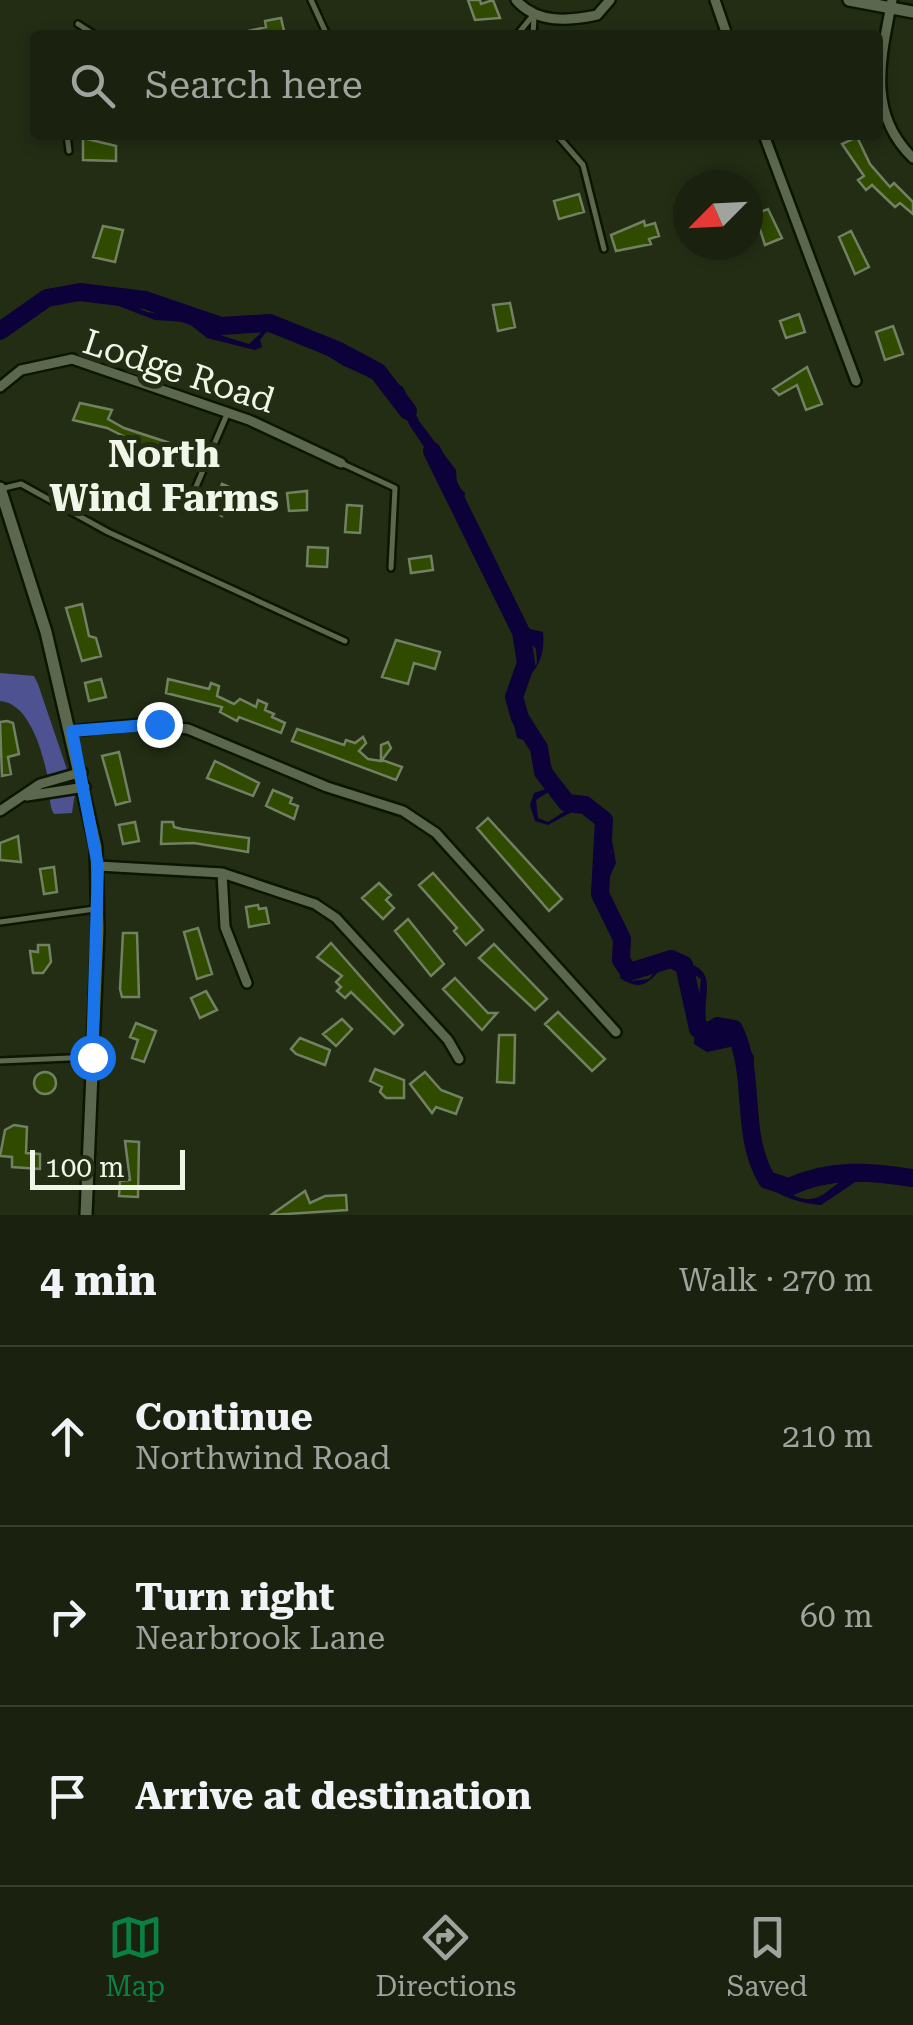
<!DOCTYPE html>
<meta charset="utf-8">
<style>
:root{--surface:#1a220f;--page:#232a18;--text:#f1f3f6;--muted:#9fa49e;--line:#383f2f;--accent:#0b8043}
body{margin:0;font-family:"Roboto Serif",serif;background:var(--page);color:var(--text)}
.compass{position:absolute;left:673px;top:170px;width:90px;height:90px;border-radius:50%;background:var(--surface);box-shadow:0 5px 15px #0003;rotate:246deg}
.scale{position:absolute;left:30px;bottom:25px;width:155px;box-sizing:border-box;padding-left:10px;border:5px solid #f0f7e8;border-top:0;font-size:28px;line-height:35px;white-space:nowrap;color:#f0f7e8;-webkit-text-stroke:8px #222d14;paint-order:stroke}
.stop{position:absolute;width:30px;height:30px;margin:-22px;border:8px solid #1a73e8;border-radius:50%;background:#fff}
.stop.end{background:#1a73e8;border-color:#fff;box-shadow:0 2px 10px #0008}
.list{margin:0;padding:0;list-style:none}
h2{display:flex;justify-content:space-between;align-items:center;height:130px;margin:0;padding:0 40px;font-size:42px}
h2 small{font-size:32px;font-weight:400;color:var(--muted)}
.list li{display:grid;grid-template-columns:65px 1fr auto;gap:30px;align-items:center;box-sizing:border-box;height:180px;padding:0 40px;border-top:2px solid var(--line)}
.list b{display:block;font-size:38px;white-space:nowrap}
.list p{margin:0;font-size:32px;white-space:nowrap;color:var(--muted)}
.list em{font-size:32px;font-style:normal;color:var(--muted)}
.icon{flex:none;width:55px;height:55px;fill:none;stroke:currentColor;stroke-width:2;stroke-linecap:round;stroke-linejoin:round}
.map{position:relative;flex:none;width:913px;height:1215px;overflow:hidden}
.search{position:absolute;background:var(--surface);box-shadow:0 5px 15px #0003;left:30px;right:30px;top:30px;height:110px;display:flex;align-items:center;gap:25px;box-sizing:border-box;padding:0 35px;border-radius:10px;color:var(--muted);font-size:38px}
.sheet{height:670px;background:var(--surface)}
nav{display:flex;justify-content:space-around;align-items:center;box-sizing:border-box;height:140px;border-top:2px solid var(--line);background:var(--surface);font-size:28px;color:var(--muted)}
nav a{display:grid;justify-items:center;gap:5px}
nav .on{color:var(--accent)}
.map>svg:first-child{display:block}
</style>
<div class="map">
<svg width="913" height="1215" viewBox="0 0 913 1215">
<rect width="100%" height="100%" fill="#222d14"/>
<path fill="#4f5290" d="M0,673L34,676L38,684L75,793L72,813L54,814C48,804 51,795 49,784C44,757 31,703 0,701Z"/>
<path fill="#0c0139" d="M58,292L111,296L147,312L192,318L220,335L249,344L266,328L291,327L325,351L352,366L373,369L403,387L419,421L456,470L457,485L465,493L463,505L487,546L510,616L522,627L543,632C547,674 521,673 513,708C527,735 558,753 553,789L536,800L538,818L548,822L576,804L607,812L616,863L601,896C615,928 640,939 625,976L632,981L649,979L662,963L676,959C722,970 702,989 706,1021L743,1040L754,1056L749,1151C765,1166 792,1215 824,1194C835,1186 843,1178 858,1174C877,1169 894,1179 913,1175V1182L863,1177L821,1205C745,1197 744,1151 744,1088C744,1070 754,1061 739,1045L707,1052L694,1044L701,979L674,961C652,969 650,998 620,978L627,946L596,903L612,852L588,808H579L548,825L535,821L530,805L534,793L546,789L551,773L537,744L517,738L509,702L515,687L537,663L536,649L503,614L448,482L410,426L391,387L344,366L287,331H267L260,340L262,347L255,350L207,338L187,322L155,320L90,295L74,301L41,300L0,339V333L25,308Z"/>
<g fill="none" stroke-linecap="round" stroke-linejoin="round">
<path stroke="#0c0139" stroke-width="18" d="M0,331L47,298L80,292L145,300L221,326L270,323L337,350L378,372L408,411
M432,451L521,632L526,663L514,697L520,718L539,748L543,772L567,803L585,805L604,820L600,894L622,939L621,960L629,972L671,959L684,965L698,1029L705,1034L718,1026L734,1029C757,1077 739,1132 767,1180L789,1187C831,1168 869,1171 913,1178"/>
</g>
<path fill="#304a00" stroke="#728064" stroke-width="2.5" d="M468,0H480L481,4L493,0L500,18L475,20Z
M281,18L285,35H248V31L266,27L265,21Z
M857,137L870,164L890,187L894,183L913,202V214L900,203L895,207L872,185L866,190L858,180L864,176L842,144Z
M83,138L116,146V161L83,160Z
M579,194L584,212L559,219L554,201Z
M768,209L782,238L765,245L755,214Z
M644,221L645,226L655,223L659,236L649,239L651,244L616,251L611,235Z
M103,226L123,230L115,262L93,257Z
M851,231L869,267L855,274L839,237Z
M510,303L515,327L498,331L493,305Z
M799,314L805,332L786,338L780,321Z
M893,326L903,354L885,360L876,332Z
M807,367L822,404L806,410L797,385L779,395L773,389Z
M80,403L112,410L108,419L124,428L179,446L178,460L169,457L166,463L159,460L161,455L107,428L73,420Z
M222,484L234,489L222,516L212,511Z
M307,491V510L289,511L287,493Z
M347,505L362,506L360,533L345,532Z
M308,547L328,548L327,567L307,566Z
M431,556L433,570L411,573L409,559Z
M82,604L89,636L96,638L101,656L82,661L66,608Z
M396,640L440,652L435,669L414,663L408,684L382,677Z
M101,679L106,697L89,701L85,683Z
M168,679L209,689L211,683L219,686L217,696L234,704L240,699L256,707L258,700L267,704L265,710L274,714L272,717L285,723L281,733L239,717L237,721L220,712L222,707L166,693Z
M7,721L13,723L19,754L8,757L11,774L2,776L0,722Z
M297,729L344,745L346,740L355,743L363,737L366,743L359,751L368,759L381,761V745L388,742L391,748L382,760L402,767L396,780L292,741Z
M119,752L130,801L116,805L102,756Z
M215,761L259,783L253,796L207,778Z
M273,790L292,798L290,803L298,806L294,819L266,806Z
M488,818L562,899L549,911L477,828Z
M135,822L139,841L123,844L119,825Z
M162,822H173L174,827L182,829L249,838L248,852L194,843L161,844Z
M18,836L21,862L0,860V843Z
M54,867L57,892L44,894L40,869Z
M433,873L483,930L466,945L454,931L457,928L419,885Z
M379,883L391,895L386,900L394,908L383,919L362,898Z
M258,905L259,909L266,908L269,923L249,927L246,907Z
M408,919L444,964L431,976L395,931Z
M198,928L212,974L197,979L184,932Z
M123,933H137L139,997H122L120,989Z
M331,943L403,1025L394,1034L351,992L345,998L337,991L341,987L336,982L342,976L317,957Z
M494,944L547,999L535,1010L479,958Z
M38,945H49L51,962L43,973H33L30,951L38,952Z
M455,978L488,1013H497L482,1030L443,989Z
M206,991L217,1010L200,1018L191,998Z
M558,1012L605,1059L592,1071L545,1024Z
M342,1019L352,1029L336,1046L323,1034Z
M136,1023L156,1031L144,1062L132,1058L138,1040L130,1037Z
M499,1035H515L514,1083L497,1082Z
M300,1038L330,1050L325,1065L296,1054L291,1049Z
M375,1069L404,1080V1098H386L380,1092L382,1087L370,1081Z
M425,1072L441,1090L462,1098L456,1114L436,1107L432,1113L410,1084Z
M34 1083a11 11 0 1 1 22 0a11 11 0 1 1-22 0Z
M14,1125L27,1127L26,1153L40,1154V1169L12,1167V1157L0,1156L5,1130Z
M125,1141L139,1142L138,1197L119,1196L120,1181L130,1180Z
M305,1191L310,1203L325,1196L346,1195L347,1210L271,1215Z"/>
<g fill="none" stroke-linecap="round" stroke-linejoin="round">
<defs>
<path id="service" d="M311,0L327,35
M78,24L95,35
M517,35L534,14
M533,35L534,17
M67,135L69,151
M557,135L583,165L604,249
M341,463L395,488L391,568
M0,489L21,484L108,532L345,641
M186,510L228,412
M0,922L95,909
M0,1061L92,1057"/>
<path id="minor" d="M516,0C537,24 569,21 597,15L610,0
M715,0L727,35
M892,0C881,58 866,113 913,158
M764,135L856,381
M0,387L21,370L72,359L249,420L341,463
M71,731L144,724L188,729L327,787L403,811L436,833L616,1032
M27,796L85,787
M0,811L40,784L82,772
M98,866L222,873L315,904L336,918L448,1040L459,1059
M222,873L225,927L247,983"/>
<path id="tertiary" d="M849,0L913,12
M0,488L46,632L96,847L98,930L86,1215"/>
</defs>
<use href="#service" stroke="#0b1501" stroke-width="10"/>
<use href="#minor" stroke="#0b1501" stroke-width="14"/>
<use href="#tertiary" stroke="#0b1501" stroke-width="16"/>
<use href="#service" stroke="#5b684d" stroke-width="5"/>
<use href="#minor" stroke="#5b684d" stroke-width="9"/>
<use href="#tertiary" stroke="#5b684d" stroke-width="11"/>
</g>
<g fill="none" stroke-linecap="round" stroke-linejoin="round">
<path stroke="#1a73e8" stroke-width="12" d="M92,1057L98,866L72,731L159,724"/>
</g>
<g text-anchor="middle" stroke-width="10" stroke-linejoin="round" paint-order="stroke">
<g font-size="35" fill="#f0f7e8" stroke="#222d14">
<text transform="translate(179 371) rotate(18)" y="12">Lodge Road</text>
</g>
<g font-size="38" font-weight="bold" fill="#f0f7e8" stroke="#222d14">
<text x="164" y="467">North<tspan x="164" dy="44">Wind Farms</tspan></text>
</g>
</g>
</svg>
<svg class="compass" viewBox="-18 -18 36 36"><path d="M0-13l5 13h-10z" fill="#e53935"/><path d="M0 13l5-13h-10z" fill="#9fa49e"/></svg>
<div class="scale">100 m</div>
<div class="stop" style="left:92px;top:1057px"></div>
<div class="stop end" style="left:159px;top:724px"></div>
<div class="search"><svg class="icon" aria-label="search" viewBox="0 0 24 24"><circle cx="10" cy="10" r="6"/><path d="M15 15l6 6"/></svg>Search here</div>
</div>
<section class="sheet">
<h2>4 min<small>Walk · 270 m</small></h2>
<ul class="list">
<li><svg class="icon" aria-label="ahead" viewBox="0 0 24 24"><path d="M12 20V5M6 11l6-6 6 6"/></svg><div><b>Continue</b><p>Northwind Road</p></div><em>210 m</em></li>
<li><svg class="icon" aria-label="right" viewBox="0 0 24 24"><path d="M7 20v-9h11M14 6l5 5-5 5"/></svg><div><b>Turn right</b><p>Nearbrook Lane</p></div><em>60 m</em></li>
<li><svg class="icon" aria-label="arrive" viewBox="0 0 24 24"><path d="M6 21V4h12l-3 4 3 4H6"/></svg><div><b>Arrive at destination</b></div></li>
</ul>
</section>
<nav>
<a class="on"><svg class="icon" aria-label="map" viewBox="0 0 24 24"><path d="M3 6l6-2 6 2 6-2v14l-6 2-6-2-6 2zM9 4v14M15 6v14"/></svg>Map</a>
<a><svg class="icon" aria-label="directions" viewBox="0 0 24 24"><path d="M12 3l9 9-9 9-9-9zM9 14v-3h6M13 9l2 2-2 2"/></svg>Directions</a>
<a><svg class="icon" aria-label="saved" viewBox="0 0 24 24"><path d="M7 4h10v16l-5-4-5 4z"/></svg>Saved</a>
</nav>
